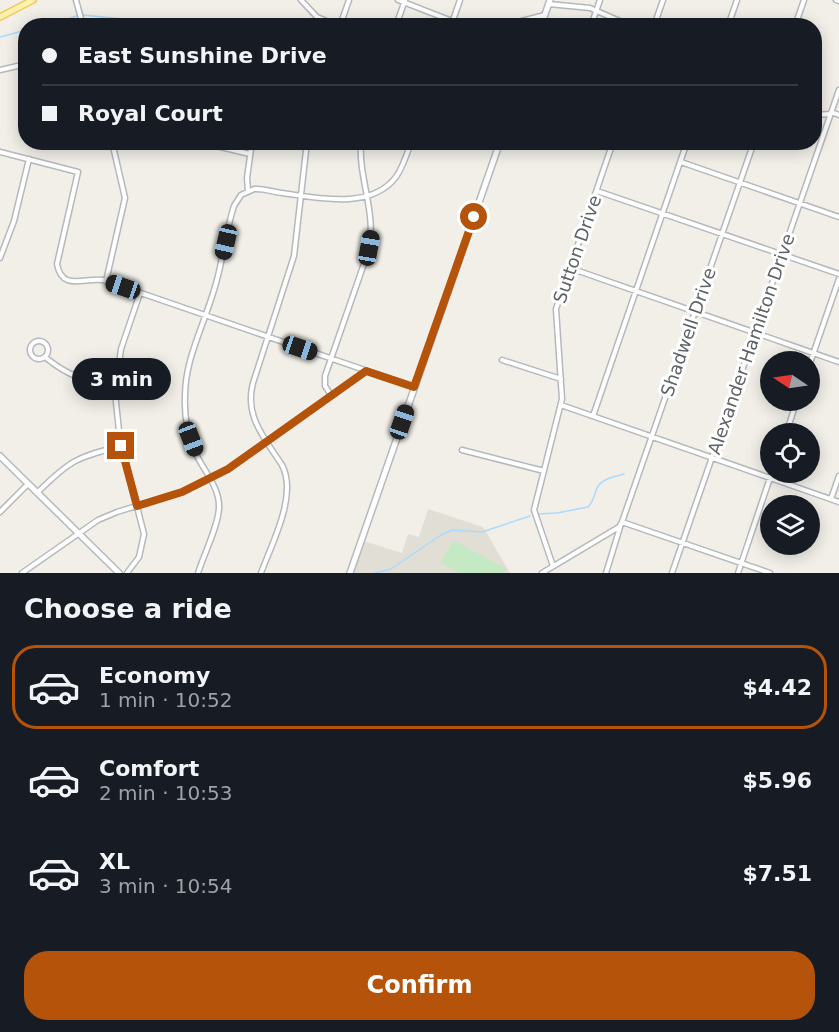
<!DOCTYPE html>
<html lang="en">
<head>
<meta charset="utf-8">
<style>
	:root { --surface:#171b24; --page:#242831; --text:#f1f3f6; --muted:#9ea1a6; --line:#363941; --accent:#b45309 }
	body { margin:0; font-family:"DejaVu Sans",sans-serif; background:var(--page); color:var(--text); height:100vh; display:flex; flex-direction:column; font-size:22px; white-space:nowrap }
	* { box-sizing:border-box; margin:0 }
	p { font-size:20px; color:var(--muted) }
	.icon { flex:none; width:33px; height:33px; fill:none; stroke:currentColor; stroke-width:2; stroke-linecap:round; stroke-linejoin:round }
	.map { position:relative; height:573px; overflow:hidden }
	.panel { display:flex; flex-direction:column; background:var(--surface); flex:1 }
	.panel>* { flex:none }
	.banner { position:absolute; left:18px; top:18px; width:804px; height:132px; border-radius:24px; box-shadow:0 3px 15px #0003; display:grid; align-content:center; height:132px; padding:0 24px; background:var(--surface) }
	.needle { width:39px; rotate:283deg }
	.tools { position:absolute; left:760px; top:351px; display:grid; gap:12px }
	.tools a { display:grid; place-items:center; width:60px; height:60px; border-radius:50%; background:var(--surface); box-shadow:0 3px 15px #0003; font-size:30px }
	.end { position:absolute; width:27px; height:27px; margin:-14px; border:8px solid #b45309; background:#fff; box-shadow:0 0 0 3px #fff }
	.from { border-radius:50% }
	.bubble { position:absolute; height:42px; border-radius:21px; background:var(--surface); box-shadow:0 3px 15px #0003; font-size:20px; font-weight:700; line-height:42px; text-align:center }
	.car { position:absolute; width:18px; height:36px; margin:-18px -9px; border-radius:8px; box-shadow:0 0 4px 2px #0007; background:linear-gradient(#222 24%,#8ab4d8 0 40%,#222 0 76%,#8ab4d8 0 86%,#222 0) }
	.banner b { display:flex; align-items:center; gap:21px; height:57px; font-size:22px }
	.banner b+b { border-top:2px solid var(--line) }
	.banner i { width:15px; height:15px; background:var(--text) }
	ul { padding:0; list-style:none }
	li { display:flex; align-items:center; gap:18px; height:84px; margin:0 12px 9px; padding:0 12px; border:3px solid transparent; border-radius:24px }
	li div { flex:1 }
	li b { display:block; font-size:22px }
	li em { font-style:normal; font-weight:700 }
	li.selected { border-color:var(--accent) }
	li>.icon { width:54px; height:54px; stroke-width:1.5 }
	h2 { padding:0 24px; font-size:27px; line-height:72px }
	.primary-button { display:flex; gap:12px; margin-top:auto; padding:12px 24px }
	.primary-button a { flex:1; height:69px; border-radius:24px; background:var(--accent); color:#fff; font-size:24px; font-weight:700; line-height:69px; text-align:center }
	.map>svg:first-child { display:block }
</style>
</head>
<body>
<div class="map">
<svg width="839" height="573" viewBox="0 0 839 573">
	<rect width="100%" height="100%" fill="#f1efe8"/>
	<path fill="#e1ded6" d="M428,509L483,527L510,573H354L364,541L402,553L408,534L419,537Z"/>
	<path fill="#c5e8c5" d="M453,540L506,569L504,573H460L441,563Z"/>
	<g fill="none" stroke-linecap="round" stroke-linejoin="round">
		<path stroke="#aadaff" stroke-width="1.5" d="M83,15L192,26
			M43,26L77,16
			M265,26L295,21
			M0,37L26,30
			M538,514L557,513L588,507C594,501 594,495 597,488C602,478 615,477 624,474
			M375,573L391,569L441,535L452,530L482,532L530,516"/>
		<g stroke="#b5b8bc" stroke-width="7">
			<path id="street" d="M76,0L83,26
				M301,0L317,17L338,26
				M398,0L465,26
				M836,0L839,1
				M549,4L590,8L631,26
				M340,26L349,0
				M396,26L405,0
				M451,26L460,0
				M501,26L545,15
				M591,26L600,0
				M654,26L663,0
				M728,26L737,0
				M795,26L804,0
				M0,70L26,64
				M831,112L839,115
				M814,115L830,114
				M200,142L250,154
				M0,152L78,172L57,264C62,292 85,277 103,280L414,387
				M681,162L839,217
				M248,191L247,178L252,142
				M597,191L839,274
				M0,258L14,221L29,159
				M570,268L839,362
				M106,281L125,198L112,142
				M30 350a9 9 0 1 1 18 0a9 9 0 1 1-18 0Z
				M45,357C69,377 85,381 116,384
				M502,360L561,379
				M810,363L839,279
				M331,395L325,386V376L367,255C379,216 358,181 361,142
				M561,405L839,502
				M593,416L687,142
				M786,434L797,400
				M462,450L544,471
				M37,493C70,460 77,457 121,446
				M831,499L839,476
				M0,512L28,484
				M622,522L770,573
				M553,566L534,510L562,399L556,309L613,142
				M22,573L98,520L117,512L182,492L228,469L366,371
				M127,573L139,557L144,534L120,440L115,393L121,349L140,293
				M198,573C204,554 218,527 219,508C220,488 204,471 196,454C188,436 184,416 185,396C185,359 204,325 214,290C223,263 225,233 234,206L241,195L254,189C264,188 272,192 282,193C318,198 371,210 396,177C403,167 407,154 411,142
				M261,573C272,543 298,495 282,465C265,439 244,416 253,383L294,256L307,142
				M542,573L619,527L622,522L754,142
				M606,573L621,524
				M672,573L839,90
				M738,573L772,472"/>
		</g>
		<g stroke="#b6babf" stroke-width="8">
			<path id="secondary" d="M541,26L550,0
				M0,456L119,573
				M350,573L500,142"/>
		</g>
		<g stroke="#f2c960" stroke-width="8">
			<path id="primary" d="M0,17L33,0"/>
		</g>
		<use href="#street" stroke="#fff" stroke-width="4"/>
		<use href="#secondary" stroke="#fff" stroke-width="5"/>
		<use href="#primary" stroke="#fff2af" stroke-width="5"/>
	</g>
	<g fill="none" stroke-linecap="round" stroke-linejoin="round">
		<path stroke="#b45309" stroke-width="8" d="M121,446L137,506L182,492L228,469L366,371L414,387L474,217"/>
	</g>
	<g text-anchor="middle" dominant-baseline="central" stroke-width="6" stroke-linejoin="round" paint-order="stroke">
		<g font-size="18" fill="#5f6368" stroke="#fff">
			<text transform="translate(577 249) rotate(-71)">Sutton Drive</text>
			<text transform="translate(688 332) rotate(-71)">Shadwell Drive</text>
			<text transform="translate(751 344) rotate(-71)">Alexander Hamilton Drive</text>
		</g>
	</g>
</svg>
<div class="tools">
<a><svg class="needle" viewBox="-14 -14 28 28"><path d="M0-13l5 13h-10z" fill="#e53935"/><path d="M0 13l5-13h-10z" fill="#9ea1a6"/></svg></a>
<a><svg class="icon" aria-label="locate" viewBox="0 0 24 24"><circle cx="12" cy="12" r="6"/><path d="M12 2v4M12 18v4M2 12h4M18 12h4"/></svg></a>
<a><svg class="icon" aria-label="layers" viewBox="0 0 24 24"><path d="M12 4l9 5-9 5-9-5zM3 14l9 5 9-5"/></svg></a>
</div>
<i class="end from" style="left:474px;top:217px"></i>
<i class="end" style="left:121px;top:446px"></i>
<div class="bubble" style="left:72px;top:358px;width:99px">3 min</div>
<i class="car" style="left:226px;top:242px;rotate:193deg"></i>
<i class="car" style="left:369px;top:248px;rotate:10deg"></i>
<i class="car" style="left:123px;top:287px;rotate:289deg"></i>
<i class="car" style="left:300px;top:348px;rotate:109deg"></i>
<i class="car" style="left:402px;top:422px;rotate:19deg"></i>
<i class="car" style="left:191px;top:439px;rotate:159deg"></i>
<div class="banner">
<b><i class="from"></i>East Sunshine Drive</b>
<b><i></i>Royal Court</b>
</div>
</div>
<section class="panel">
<h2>Choose a ride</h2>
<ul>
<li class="selected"><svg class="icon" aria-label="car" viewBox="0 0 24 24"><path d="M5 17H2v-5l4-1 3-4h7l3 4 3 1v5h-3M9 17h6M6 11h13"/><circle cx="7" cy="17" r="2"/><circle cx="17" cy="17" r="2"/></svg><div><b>Economy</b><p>1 min · 10:52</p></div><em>$4.42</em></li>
<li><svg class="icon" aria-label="car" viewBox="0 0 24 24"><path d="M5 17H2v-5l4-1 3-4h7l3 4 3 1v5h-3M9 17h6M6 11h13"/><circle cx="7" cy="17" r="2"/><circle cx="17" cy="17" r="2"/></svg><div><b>Comfort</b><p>2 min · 10:53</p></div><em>$5.96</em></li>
<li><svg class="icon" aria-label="car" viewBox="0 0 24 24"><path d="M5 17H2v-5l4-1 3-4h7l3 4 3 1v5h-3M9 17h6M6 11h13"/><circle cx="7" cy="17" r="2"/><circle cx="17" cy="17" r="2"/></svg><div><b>XL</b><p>3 min · 10:54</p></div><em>$7.51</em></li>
</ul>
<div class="primary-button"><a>Confirm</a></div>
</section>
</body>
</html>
